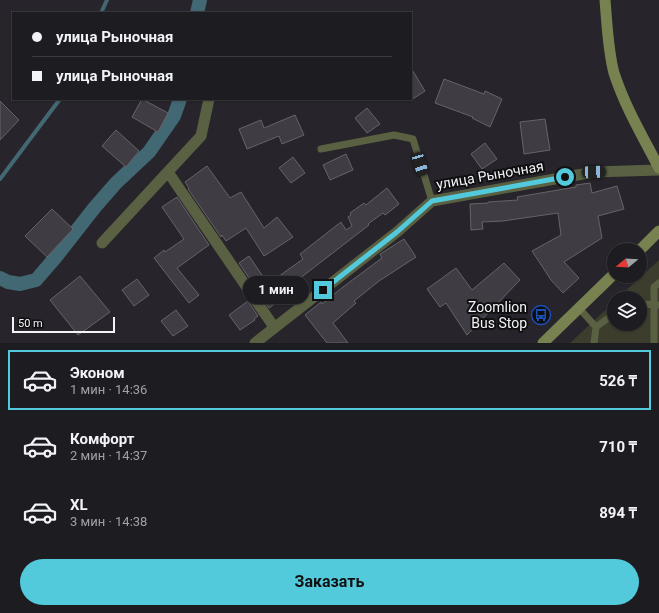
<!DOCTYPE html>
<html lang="ru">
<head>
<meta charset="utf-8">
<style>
	:root { --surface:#1d1c20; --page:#2a292d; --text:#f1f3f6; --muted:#a0a1a5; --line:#3b3a3e; --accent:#53cadc }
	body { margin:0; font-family:Roboto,sans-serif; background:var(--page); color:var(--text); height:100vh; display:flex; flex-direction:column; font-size:15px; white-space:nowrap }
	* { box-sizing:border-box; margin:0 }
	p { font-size:13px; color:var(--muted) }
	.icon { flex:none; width:22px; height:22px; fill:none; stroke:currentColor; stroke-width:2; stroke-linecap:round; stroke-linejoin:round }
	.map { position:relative; height:343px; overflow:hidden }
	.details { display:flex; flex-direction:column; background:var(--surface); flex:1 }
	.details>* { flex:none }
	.top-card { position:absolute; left:12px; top:12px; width:400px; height:88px; border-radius:0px; box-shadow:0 1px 3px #0004,0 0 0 1px var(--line); display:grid; align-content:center; height:88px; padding:0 20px; background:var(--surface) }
	.needle { width:26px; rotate:252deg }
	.controls { position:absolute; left:607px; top:243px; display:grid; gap:8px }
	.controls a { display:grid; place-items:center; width:40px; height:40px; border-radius:50%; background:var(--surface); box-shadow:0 1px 3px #0004,0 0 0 1px var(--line); font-size:20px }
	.scale { position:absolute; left:12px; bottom:10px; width:103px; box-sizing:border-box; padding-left:4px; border:2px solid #f4f3f7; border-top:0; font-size:11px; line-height:14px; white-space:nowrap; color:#f4f3f7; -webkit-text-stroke:3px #0f0e11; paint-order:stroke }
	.end { position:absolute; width:18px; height:18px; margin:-9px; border:5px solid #53cadc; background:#111; box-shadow:0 0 0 2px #111 }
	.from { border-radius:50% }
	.bubble { position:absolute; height:28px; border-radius:14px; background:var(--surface); box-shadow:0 1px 3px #0004,0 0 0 1px var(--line); font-size:13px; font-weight:700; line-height:28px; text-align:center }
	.car { position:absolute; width:12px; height:24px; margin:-12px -6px; border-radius:5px; box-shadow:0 0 3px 1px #0007; background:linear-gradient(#222 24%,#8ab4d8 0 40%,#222 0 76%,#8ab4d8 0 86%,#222 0) }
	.top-card b { display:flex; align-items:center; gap:14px; height:38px; font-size:15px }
	.top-card b+b { border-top:1px solid var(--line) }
	.top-card i { width:10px; height:10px; background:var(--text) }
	ul { padding:7px 0 0; list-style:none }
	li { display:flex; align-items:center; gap:12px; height:60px; margin:0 8px 6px; padding:0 12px; border:2px solid transparent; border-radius:0px }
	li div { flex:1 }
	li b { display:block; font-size:15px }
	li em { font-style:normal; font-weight:700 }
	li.active { border-color:var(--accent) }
	li>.icon { width:36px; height:36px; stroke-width:1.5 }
	.action { display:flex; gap:8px; margin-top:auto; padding:8px 20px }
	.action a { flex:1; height:46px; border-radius:24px; background:var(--accent); color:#111; font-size:16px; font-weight:700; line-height:46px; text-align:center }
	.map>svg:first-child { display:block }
</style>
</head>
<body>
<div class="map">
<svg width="659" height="343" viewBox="0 0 659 343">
	<rect width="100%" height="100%" fill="#27252b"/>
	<path fill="#3c3d2c" d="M659,260V343H570L614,302V324H640V298H618Z"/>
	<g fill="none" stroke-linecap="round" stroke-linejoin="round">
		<path stroke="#426873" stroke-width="4" d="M101,13L107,0
			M0,179L60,99"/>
		<path stroke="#426873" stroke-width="14" d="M197,13L200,0
			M0,278L8,282L20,284L36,280L55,258L95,207L116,183L149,152L174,116L180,99"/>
	</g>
	<path fill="#3f3d43" stroke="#66636a" d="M411,68L425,91L411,100Z
		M444,79L484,94L485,91L502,99L490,127L472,118L473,117L435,103Z
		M142,99L168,113L158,132L132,117Z
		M0,101L19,120L0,140Z
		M367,108L380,124L367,133L355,118Z
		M295,115L304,135L282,144L279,136L247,149L239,129L261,120L264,128Z
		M545,119L550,150L524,154L520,122Z
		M116,130L139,151L126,167L102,146Z
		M485,143L497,159L482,169L471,154Z
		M346,154L353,170L330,180L323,165Z
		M293,157L305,173L291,183L279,168Z
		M207,166L230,198L241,192L264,228L277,217L293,237L264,256L246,228L226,241L222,235L221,237L188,189L189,188L185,182Z
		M590,183L592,193L617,186L624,209L598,216L602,238L564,262L579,278L563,293L551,280L532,251L561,235L558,213L503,221L482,222L483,229L471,230L470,204L488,203V202L518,200L517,197L576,187V185Z
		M387,188L399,204L385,215L383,213L368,224L369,225L299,279L302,284L269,308L239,263L249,256L268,284L303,259L300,254L341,222L346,230L352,226L348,217L351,215L350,213L364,203L366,205Z
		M177,197L209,245L177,268L199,295L189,303L154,258L164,250L165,252L184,239L162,207Z
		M52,209L73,229L47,257L25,236Z
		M404,239L416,257L379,281L354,301L356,303L333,323L348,343H327L305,315L321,302L322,304L343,287L382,258L380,254Z
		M504,263L520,280L467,335L446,303L440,307L427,289L456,268L472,290Z
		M80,276L110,312L78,335L50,300Z
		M137,279L149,295L134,306L122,290Z
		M248,301L258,316L254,319L255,320L240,330L229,315Z
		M176,310L188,326L173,336L161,321Z"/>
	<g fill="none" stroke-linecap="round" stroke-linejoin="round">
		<path stroke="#5a6142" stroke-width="7" d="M321,149L394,135L413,139L432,201
			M640,304L659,305
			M578,307L596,327
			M594,343L596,327L614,314
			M654,343V287L659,283"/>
		<path stroke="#5a6142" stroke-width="11" d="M168,172L274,327
			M102,243L201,136L209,99
			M255,343L397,232L432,201L594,172L659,170"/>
		<path stroke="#778250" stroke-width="11" d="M605,0C607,23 608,51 614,73C625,107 643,137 659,168
			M640,250L659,231
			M543,343L614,274"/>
	</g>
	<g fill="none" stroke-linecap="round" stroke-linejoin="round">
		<path stroke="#53cadc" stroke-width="5" d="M323,290L397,232L432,201L565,177"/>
	</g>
	<defs>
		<g id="bus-ring" transform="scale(1)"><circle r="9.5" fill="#0f0e11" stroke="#1a4fb4" stroke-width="1.5"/><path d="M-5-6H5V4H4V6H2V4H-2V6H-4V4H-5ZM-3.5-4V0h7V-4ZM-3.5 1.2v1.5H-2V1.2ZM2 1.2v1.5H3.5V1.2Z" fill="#1a4fb4"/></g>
	</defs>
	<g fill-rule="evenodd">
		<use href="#bus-ring" x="541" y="315"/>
	</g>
	<g text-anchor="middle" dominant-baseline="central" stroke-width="4" stroke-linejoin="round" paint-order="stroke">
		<g font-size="14" fill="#f4f3f7" stroke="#0f0e11">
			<text transform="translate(490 175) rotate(-10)">улица Рыночная</text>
		</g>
		<g font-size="14" fill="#f4f3f7" stroke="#0f0e11" text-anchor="end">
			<text x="527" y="307">Zoomlion<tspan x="527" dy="16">Bus Stop</tspan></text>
		</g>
	</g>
</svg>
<div class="controls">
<a><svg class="needle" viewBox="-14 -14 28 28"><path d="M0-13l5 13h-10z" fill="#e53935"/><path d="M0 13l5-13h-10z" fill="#a0a1a5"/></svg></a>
<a><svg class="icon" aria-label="layers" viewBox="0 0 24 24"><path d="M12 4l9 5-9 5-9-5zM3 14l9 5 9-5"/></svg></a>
</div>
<div class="scale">50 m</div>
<i class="end from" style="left:565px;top:177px"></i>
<i class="end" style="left:323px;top:290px"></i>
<div class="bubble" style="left:243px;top:276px;width:66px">1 мин</div>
<i class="car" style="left:420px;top:164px;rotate:163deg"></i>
<i class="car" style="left:594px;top:172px;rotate:88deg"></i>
<div class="top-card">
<b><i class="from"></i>улица Рыночная</b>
<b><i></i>улица Рыночная</b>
</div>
</div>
<section class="details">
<ul>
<li class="active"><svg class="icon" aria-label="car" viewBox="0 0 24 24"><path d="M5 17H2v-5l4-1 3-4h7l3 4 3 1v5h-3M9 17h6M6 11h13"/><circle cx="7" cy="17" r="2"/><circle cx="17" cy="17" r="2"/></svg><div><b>Эконом</b><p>1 мин · 14:36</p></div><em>526 ₸</em></li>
<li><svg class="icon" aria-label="car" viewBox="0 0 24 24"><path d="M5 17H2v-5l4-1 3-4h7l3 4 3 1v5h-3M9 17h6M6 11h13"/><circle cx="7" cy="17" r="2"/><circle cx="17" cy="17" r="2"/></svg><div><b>Комфорт</b><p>2 мин · 14:37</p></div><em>710 ₸</em></li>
<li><svg class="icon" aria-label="car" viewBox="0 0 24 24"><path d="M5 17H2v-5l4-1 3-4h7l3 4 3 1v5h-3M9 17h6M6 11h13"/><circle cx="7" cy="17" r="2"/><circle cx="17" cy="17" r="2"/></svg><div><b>XL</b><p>3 мин · 14:38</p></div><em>894 ₸</em></li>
</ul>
<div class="action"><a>Заказать</a></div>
</section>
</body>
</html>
